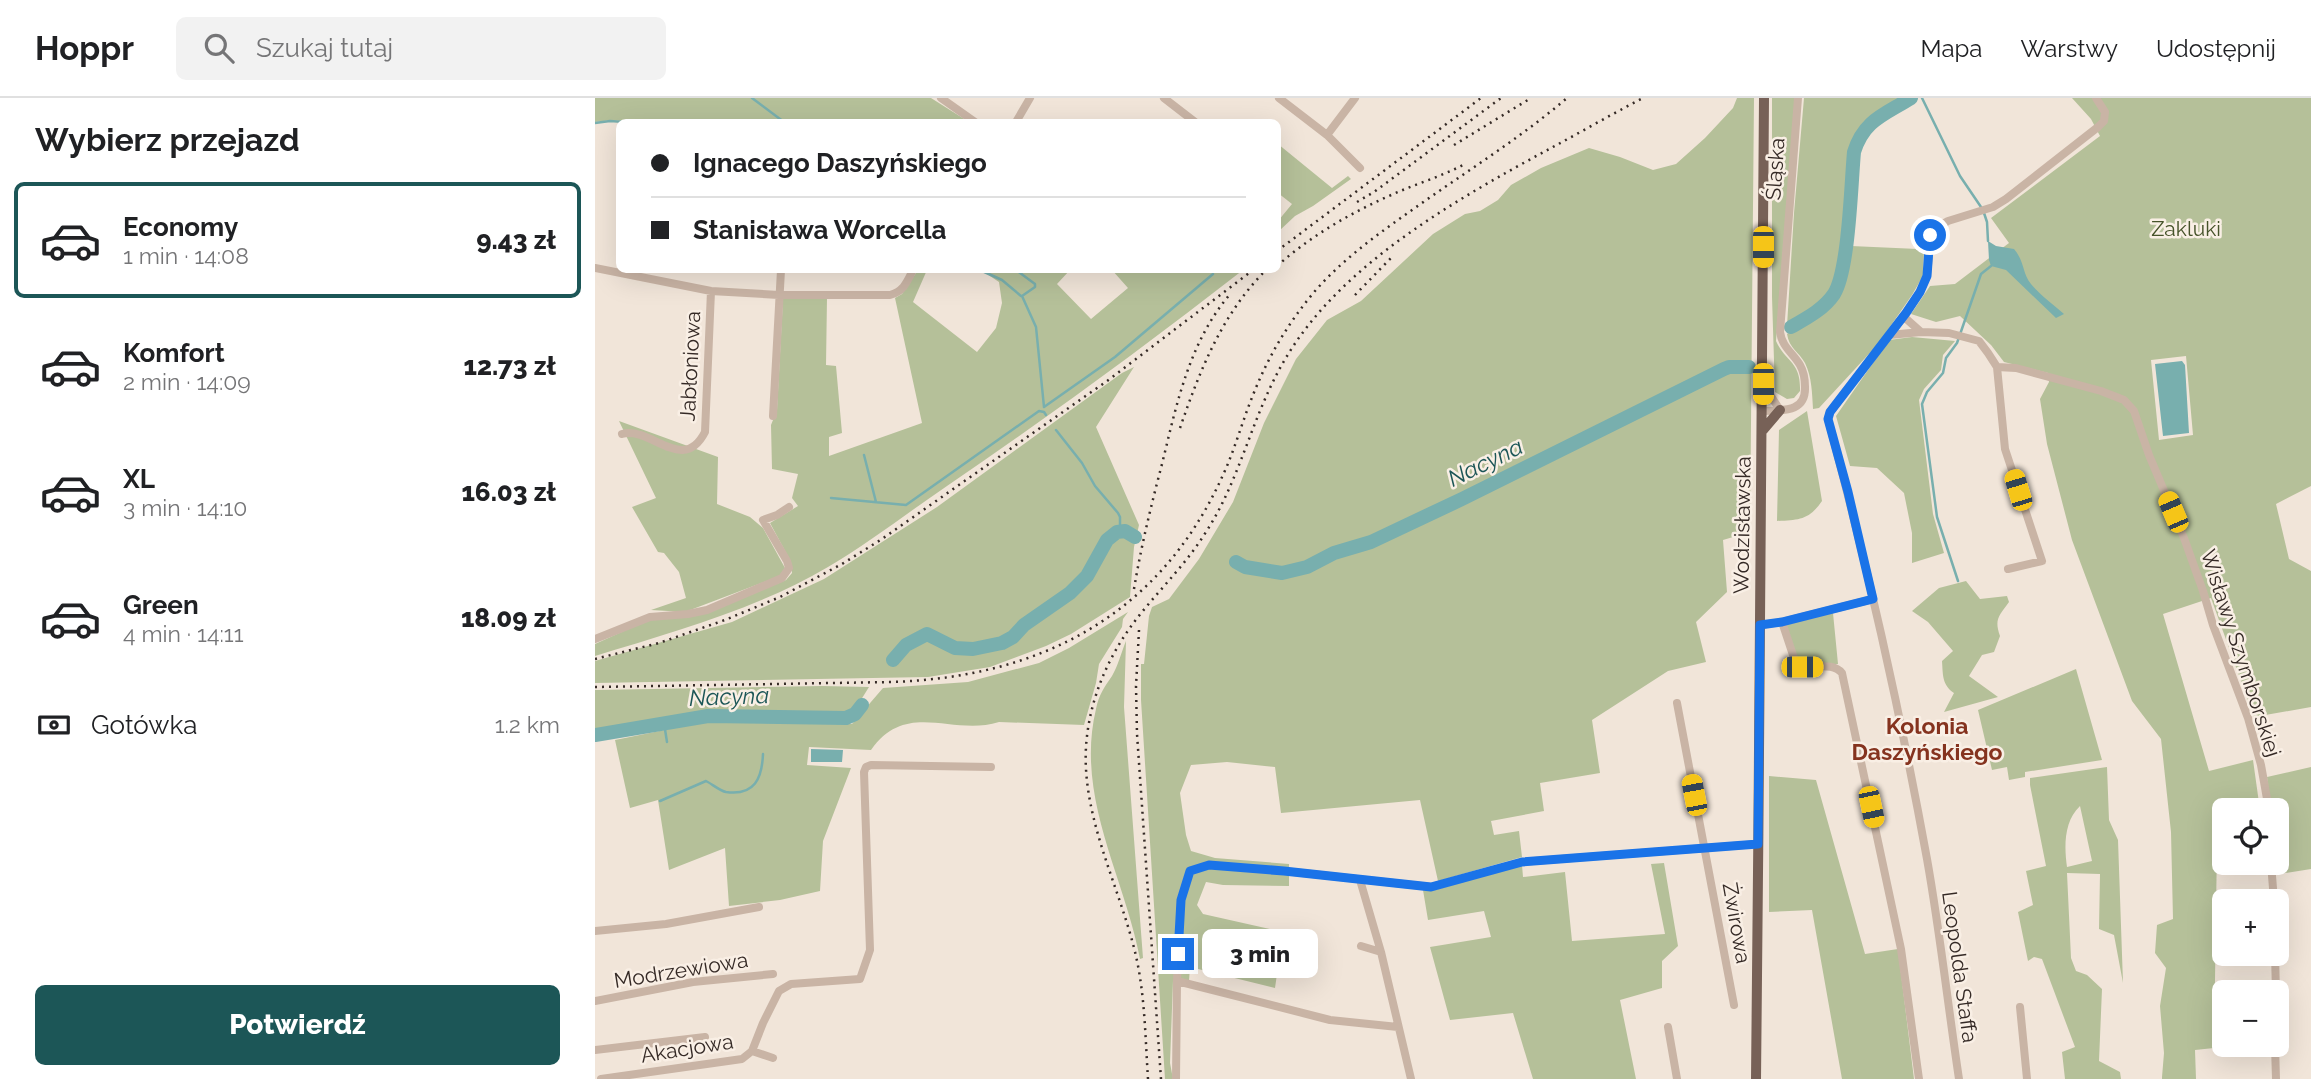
<!DOCTYPE html>
<html lang="pl">
<head>
<meta charset="utf-8">
<style>
	:root { --surface:#fff; --page:#f2f2f2; --text:#202124; --muted:#757577; --line:#e0e0e0; --accent:#1c5657 }
	body { margin:0; font-family:Raleway,sans-serif; background:var(--page); color:var(--text); height:100vh; display:flex; flex-direction:column; font-size:26px; white-space:nowrap }
	* { box-sizing:border-box; margin:0 }
	p { font-size:23px; color:var(--muted) }
	.icon { flex:none; width:38px; height:38px; fill:none; stroke:currentColor; stroke-width:2; stroke-linecap:round; stroke-linejoin:round }
	.map { position:relative; flex:1; overflow:hidden }
	.sheet { display:flex; flex-direction:column; background:var(--surface); width:595px }
	.sheet>* { flex:none }
	.guide { position:absolute; left:21px; top:21px; width:665px; height:154px; border-radius:10px; box-shadow:0 7px 28px #0002; display:grid; align-content:center; height:154px; padding:0 35px; background:var(--surface) }
	.controls { position:absolute; left:1617px; top:700px; display:grid; gap:14px }
	.controls a { display:grid; place-items:center; width:77px; height:77px; border-radius:10px; background:var(--surface); box-shadow:0 7px 28px #0002; font-size:35px }
	.end { position:absolute; width:32px; height:32px; margin:-16px; border:9px solid #1a73e8; background:#fff; box-shadow:0 0 0 4px #fff }
	.from { border-radius:50% }
	.bubble { position:absolute; height:49px; border-radius:10px; background:var(--surface); box-shadow:0 7px 28px #0002; font-size:23px; font-weight:800; line-height:49px; text-align:center }
	.car { position:absolute; width:21px; height:42px; margin:-21px -10px; border-radius:9px; box-shadow:0 0 5px 2px #0007; background:linear-gradient(#f5c518 24%,#345 0 40%,#f5c518 0 76%,#345 0 86%,#f5c518 0) }
	.guide b { display:flex; align-items:center; gap:24px; height:66px; font-size:26px }
	.guide b+b { border-top:2px solid var(--line) }
	.guide i { width:18px; height:18px; background:var(--text) }
	ul { padding:0; list-style:none }
	li { display:flex; align-items:center; gap:21px; height:116px; margin:0 14px 10px; padding:0 21px; border:4px solid transparent; border-radius:10px }
	li div { flex:1 }
	li b { display:block; font-size:26px }
	li em { font-style:normal; font-weight:800 }
	li.on { border-color:var(--accent) }
	li>.icon { width:63px; height:63px; stroke-width:1.5 }
	h2 { padding:0 35px; font-size:32px; line-height:84px }
	.pay { display:flex; align-items:center; gap:18px; height:77px; padding:0 35px; font-size:26px }
	.pay p { margin-inline-start:auto }
	.cta { display:flex; gap:14px; margin-top:auto; padding:14px 35px }
	.cta a { flex:1; height:80px; border-radius:10px; background:var(--accent); color:#fff; font-size:28px; font-weight:800; line-height:80px; text-align:center }
	header { display:flex; align-items:center; gap:42px; box-sizing:border-box; height:98px; padding:0 35px; background:var(--surface); border-bottom:2px solid var(--line) }
	header strong { font-size:33px }
	nav { display:flex; gap:38px; margin-inline-start:auto; font-size:24px }
	.search { width:490px; height:63px; background:var(--page); display:flex; align-items:center; gap:18px; box-sizing:border-box; padding:0 24px; border-radius:10px; color:var(--muted); font-size:26px }
	main { display:flex; flex:1; min-height:0 }
	.map>svg:first-child { display:block }
</style>
</head>
<body>
<header>
<strong>Hoppr</strong>
<div class="search"><svg class="icon" aria-label="search" viewBox="0 0 24 24"><circle cx="10" cy="10" r="6"/><path d="M15 15l6 6"/></svg>Szukaj tutaj</div>
<nav><a>Mapa</a><a>Warstwy</a><a>Udostępnij</a></nav>
</header>
<main>
<section class="sheet">
<h2>Wybierz przejazd</h2>
<ul>
<li class="on"><svg class="icon" aria-label="car" viewBox="0 0 24 24"><path d="M5 17H2v-5l4-1 3-4h7l3 4 3 1v5h-3M9 17h6M6 11h13"/><circle cx="7" cy="17" r="2"/><circle cx="17" cy="17" r="2"/></svg><div><b>Economy</b><p>1 min · 14:08</p></div><em>9.43 zł</em></li>
<li><svg class="icon" aria-label="car" viewBox="0 0 24 24"><path d="M5 17H2v-5l4-1 3-4h7l3 4 3 1v5h-3M9 17h6M6 11h13"/><circle cx="7" cy="17" r="2"/><circle cx="17" cy="17" r="2"/></svg><div><b>Komfort</b><p>2 min · 14:09</p></div><em>12.73 zł</em></li>
<li><svg class="icon" aria-label="car" viewBox="0 0 24 24"><path d="M5 17H2v-5l4-1 3-4h7l3 4 3 1v5h-3M9 17h6M6 11h13"/><circle cx="7" cy="17" r="2"/><circle cx="17" cy="17" r="2"/></svg><div><b>XL</b><p>3 min · 14:10</p></div><em>16.03 zł</em></li>
<li><svg class="icon" aria-label="car" viewBox="0 0 24 24"><path d="M5 17H2v-5l4-1 3-4h7l3 4 3 1v5h-3M9 17h6M6 11h13"/><circle cx="7" cy="17" r="2"/><circle cx="17" cy="17" r="2"/></svg><div><b>Green</b><p>4 min · 14:11</p></div><em>18.09 zł</em></li>
</ul>
<div class="pay"><svg class="icon" aria-label="cash" viewBox="0 0 24 24"><path d="M3 7h18v10H3z"/><circle cx="12" cy="12" r="2"/></svg>Gotówka<p>1.2 km</p></div>
<div class="cta"><a>Potwierdź</a></div>
</section>
<div class="map">
<svg width="1716" height="981" viewBox="0 0 1716 981">
	<rect width="100%" height="100%" fill="#f1e5d9"/>
	<path fill="#b5c099" fill-rule="evenodd" d="M0,0H336L374,24H37L17,22L0,24Z
		M1142,0H1159L1155,434L1128,442L1132,494L1101,524L1111,564L1073,573L997,622L1005,675L945,685L949,713L896,723L899,737L924,733L927,759L843,783L825,702L686,715L680,669L632,664L596,667L585,695L591,737L596,753L620,760L694,766V788L628,787L611,784L602,807L608,816L688,834L680,890L595,869L594,883H578L575,965L578,981H570L546,602V566H549L554,518L557,509L574,501L604,461L638,404L669,325L701,261L732,222L766,203L838,136L870,116L885,113L903,102L916,87L946,70L994,50L1025,59L1058,72L1081,66L1110,40L1138,10Z
		M1177,0H1200L1181,243C1191,265 1206,263 1205,293L1199,300L1192,301L1180,294L1177,199Z
		M1209,0H1320L1271,31L1265,45L1252,164C1244,197 1220,212 1192,228L1199,115Z
		M1477,0H1716V388L1681,406L1694,461L1716,473V609L1659,619L1616,500L1568,516L1614,673L1658,662L1665,712H1629V745L1622,746L1619,950L1600,952L1601,981H1567V979L1569,955L1565,908L1571,870L1560,855L1562,827L1578,821L1576,734L1566,641L1537,603L1477,442L1452,346L1445,301L1454,284L1453,275L1409,264L1396,247L1365,218L1341,224L1316,216L1335,188L1360,186L1414,145L1396,120L1505,38L1496,21ZM1591,258L1598,337L1564,342L1556,262Z
		M683,46L737,90L753,78L756,81L718,108L700,118L683,134V123L697,106L683,95Z
		M1256,148L1323,151L1329,153L1328,178L1317,197L1283,246L1224,310L1218,311C1217,296 1217,279 1210,265C1204,254 1194,250 1192,236C1231,209 1254,201 1256,148Z
		M323,172H332L318,204L382,254L401,230L407,205L404,184L386,172H475L462,186L496,221L533,190L517,172H648C552,247 453,319 352,388C312,415 274,445 233,469C162,511 78,534 0,558V546L51,523L64,520H90L117,513L191,482L197,475L196,464L175,425L203,408L197,400L203,376L177,371L176,327L182,312L188,201L232,200L231,267L241,268L247,335L234,339V358L327,325L300,200L307,196Z
		M1317,239L1360,243L1348,257L1346,272L1329,291L1324,302L1338,416L1349,455L1317,465V435L1309,395L1282,370L1255,368L1241,318L1294,242Z
		M539,269L501,329L544,427L539,449L535,499L476,536L451,548L395,569L333,579L0,585V563L137,524L229,481L342,409L527,275Z
		M1212,313L1227,403C1214,422 1204,422 1182,423L1184,332Z
		M24,323L123,359L122,406L155,419L168,430L190,470L185,478L90,514L56,512L91,500L84,474L69,455L63,454L37,409L61,400Z
		M1371,483L1385,501L1412,498L1414,504C1404,518 1399,521 1405,538L1399,554L1387,557L1374,578L1403,599L1349,614L1359,595C1347,587 1348,577 1347,563L1358,553L1333,524L1317,513L1344,490Z
		M533,514L528,521L527,529L504,566L501,585L489,627L404,624C357,639 312,601 276,652L214,649L212,667L256,670L228,743L225,793L185,802L134,808L130,750L74,772L63,702L35,710L20,642L114,623L257,626L288,590L373,584L444,565L474,550Z
		M1238,515L1243,566H1207L1201,563L1190,527Z
		M531,543L529,609L548,860L545,861C529,777 480,699 501,611C504,596 509,590 517,578C523,568 526,555 531,543Z
		M1481,571L1507,662L1430,674V679L1414,682L1412,669L1397,672L1383,612Z
		M227,588L274,589L259,613L250,617L136,614L109,615L0,633V592Z
		M1512,669L1514,722L1523,742L1528,885L1519,837L1504,831L1505,776L1472,775L1476,860L1481,873L1492,877L1507,891L1504,963L1525,974L1526,981H1470L1467,954L1480,949L1447,861L1439,859L1433,863L1423,814L1438,807L1431,773L1451,768L1435,687V680ZM1485,708L1497,763L1472,769C1469,748 1469,723 1485,708Z
		M1716,669V771L1684,776L1682,756V712H1676L1672,679Z
		M1174,678L1221,682L1270,856L1303,851L1319,981H1247L1217,812L1174,814Z
		M1069,765L1083,848L1067,863V890L1025,902L1041,981H938L918,915L855,922L835,849L896,839L889,813L833,822L828,792H840L927,767L928,779L970,774L977,843L1070,836L1056,766Z"/>
	<path fill="#78afae" d="M1393,143L1401,148L1419,151C1430,164 1427,175 1436,186C1445,197 1458,206 1469,216L1461,220L1411,172L1396,168L1394,162Z
		M1587,263L1590,267L1594,335L1568,338L1560,266Z
		M216,651L248,652L247,664H216Z"/>
	<g fill="none" stroke-linecap="round" stroke-linejoin="round">
		<path stroke="#78afae" stroke-width="2.5" d="M157,0L189,24
			M1327,0L1365,78L1386,109
			M0,25L15,23L30,24
			M1389,115L1392,124L1393,143
			M385,172L407,182L426,198
			M421,172L440,186V189L427,198L441,229L449,309
			M449,309L520,259L618,176
			M461,332L487,365L500,388L523,415L525,419V433
			M269,357L281,404
			M236,400L311,407L444,313L449,314L451,317
			M1363,483L1342,419L1327,306L1332,294L1348,275L1351,260L1362,245L1386,176L1396,168
			M69,625L72,644
			M65,703L111,683C117,686 125,693 131,694C160,698 167,680 168,656"/>
		<path stroke="#78afae" stroke-width="14" d="M1196,229C1212,220 1229,211 1239,196C1254,172 1256,86 1259,54C1269,22 1289,17 1316,0
			M641,464L650,469L687,475L712,469L739,455L776,444L867,401L1129,271L1134,269H1154
			M298,562L311,547L332,536L360,550L378,551L407,545L418,539L429,527L475,495L492,478L512,442L522,434L530,433L540,439
			M0,637L113,618L251,620L260,616L267,607"/>
		<path stroke="#c9b4a5" stroke-width="8" d="M346,0L380,24
			M569,0L600,24
			M684,0L732,37L765,70
			M421,24L435,0
			M732,37L760,0
			M0,170L116,193L184,197H295C309,193 312,184 318,172
			M1308,218L1326,234
			M1294,237L1326,234L1354,235L1384,243L1393,255L1402,269L1410,351L1447,463L1413,471
			M1402,269L1421,270L1506,293L1529,302L1539,313L1554,357L1589,440L1608,493L1618,527L1653,620L1666,667L1674,712
			M1168,286L1185,312
			M1168,313C1187,312 1211,315 1210,289C1210,282 1209,274 1205,267C1198,255 1187,249 1185,234L1203,0
			M178,318L186,172
			M27,336C56,328 88,377 110,334L116,193
			M1187,524L1201,566C1215,573 1236,562 1247,575L1306,851L1324,981
			M1165,527L1187,524L1278,501
			M0,541L55,519L93,516L112,512L187,480L194,470L192,463L168,422L182,417L194,409
			M1082,605L1139,907
			M1676,765L1679,803
			M765,782L786,854L816,981
			M0,833L71,826L164,809
			M766,848L786,854
			M1680,856L1681,894
			M582,883L735,922L803,929
			M0,903L98,884L178,876
			M1425,909L1432,981
			M1073,929L1082,981
			M1680,947L1681,981
			M0,952L110,939
			M157,953L178,960
			M6,981L147,961L157,953L168,925L184,893L196,886L265,881L275,852L269,674L271,669L276,667L396,669
			M581,981L582,883L586,801L595,773L614,767L689,773L836,789L927,764L1163,746
			M1364,981C1353,908 1345,834 1332,761C1305,613 1272,466 1233,321L1235,314L1311,215L1325,194L1332,178L1336,137L1339,131L1353,123L1398,109L1411,101L1503,29L1509,23L1510,14L1501,0"/>
		<path stroke="#776157" stroke-width="10" d="M1168,332L1185,312
			M1161,981C1164,654 1168,327 1169,0"/>
		<path stroke="#352a26" stroke-width="2.5" stroke-dasharray="2 5" stroke-linecap="butt" d="M859,47L936,0
			M762,104L779,94L906,0
			M682,153L886,0
			M682,168C718,136 759,113 803,94C824,85 847,78 868,67
			M760,197L796,160
			M585,330C605,272 627,216 671,172
			M539,491C546,449 556,408 567,366C582,305 594,244 636,195
			M544,532L541,588L542,636L566,981
			M0,561L64,545L130,522L185,499L247,466L287,441L512,283L658,172
			M0,589L297,584C446,579 565,517 628,377C640,351 647,324 658,297C673,259 693,225 720,193C748,161 783,136 817,112C869,75 924,41 972,0
			M553,981C550,936 550,890 538,846C521,782 487,716 491,649C494,601 514,556 543,519C565,491 590,467 609,437C646,382 657,315 692,258C748,165 862,101 956,50C986,34 1017,16 1048,0"/>
	</g>
	<g fill="none" stroke-linecap="round" stroke-linejoin="round">
		<path stroke="#1a73e8" stroke-width="9" d="M583,856L586,802L595,773L614,767L689,773L836,789L927,764L1163,746L1165,527L1187,524L1278,501L1253,394L1233,321L1235,314L1311,215L1325,194L1332,178L1335,137"/>
	</g>
	<g text-anchor="middle" dominant-baseline="central" stroke-width="5" stroke-linejoin="round" paint-order="stroke">
		<g font-size="21" fill="#352a26" stroke="#f9efe5">
			<text transform="translate(1180 71) rotate(-86)">Śląska</text>
			<text transform="translate(95 268) rotate(-87)">Jabłoniowa</text>
			<text transform="translate(1147 427) rotate(-89)">Wodzisławska</text>
			<text transform="translate(1646 555) rotate(72)">Wisławy Szymborskiej</text>
			<text transform="translate(1142 825) rotate(80)">Żwirowa</text>
			<text transform="translate(1365 869) rotate(82)">Leopolda Staffa</text>
			<text transform="translate(86 872) rotate(-9)">Modrzewiowa</text>
			<text transform="translate(92 950) rotate(-9)">Akacjowa</text>
		</g>
		<g font-size="21" fill="#46532a" stroke="#f9efe5">
			<text x="1591" y="130">Zakluki</text>
		</g>
		<g font-size="23" font-style="italic" fill="#1c5657" stroke="#f9efe5">
			<text transform="translate(890 364) rotate(-26)">Nacyna</text>
			<text transform="translate(134 598) rotate(-2)">Nacyna</text>
		</g>
		<g font-size="23" font-weight="bold" fill="#85331f" stroke="#f9efe5">
			<text x="1332" y="627">Kolonia<tspan x="1332" dy="26">Daszyńskiego</tspan></text>
		</g>
	</g>
</svg>
<div class="controls">
<a><svg class="icon" aria-label="locate" viewBox="0 0 24 24"><circle cx="12" cy="12" r="6"/><path d="M12 2v4M12 18v4M2 12h4M18 12h4"/></svg></a>
<a>+</a>
<a>−</a>
</div>
<i class="end from" style="left:1335px;top:137px"></i>
<i class="end" style="left:583px;top:856px"></i>
<div class="bubble" style="left:607px;top:831px;width:116px">3 min</div>
<i class="car" style="left:1168px;top:149px;rotate:180deg"></i>
<i class="car" style="left:1168px;top:286px;rotate:180deg"></i>
<i class="car" style="left:1423px;top:392px;rotate:343deg"></i>
<i class="car" style="left:1578px;top:414px;rotate:337deg"></i>
<i class="car" style="left:1207px;top:569px;rotate:90deg"></i>
<i class="car" style="left:1099px;top:697px;rotate:349deg"></i>
<i class="car" style="left:1276px;top:709px;rotate:168deg"></i>
<div class="guide">
<b><i class="from"></i>Ignacego Daszyńskiego</b>
<b><i></i>Stanisława Worcella</b>
</div>
</div>
</main>
</body>
</html>
